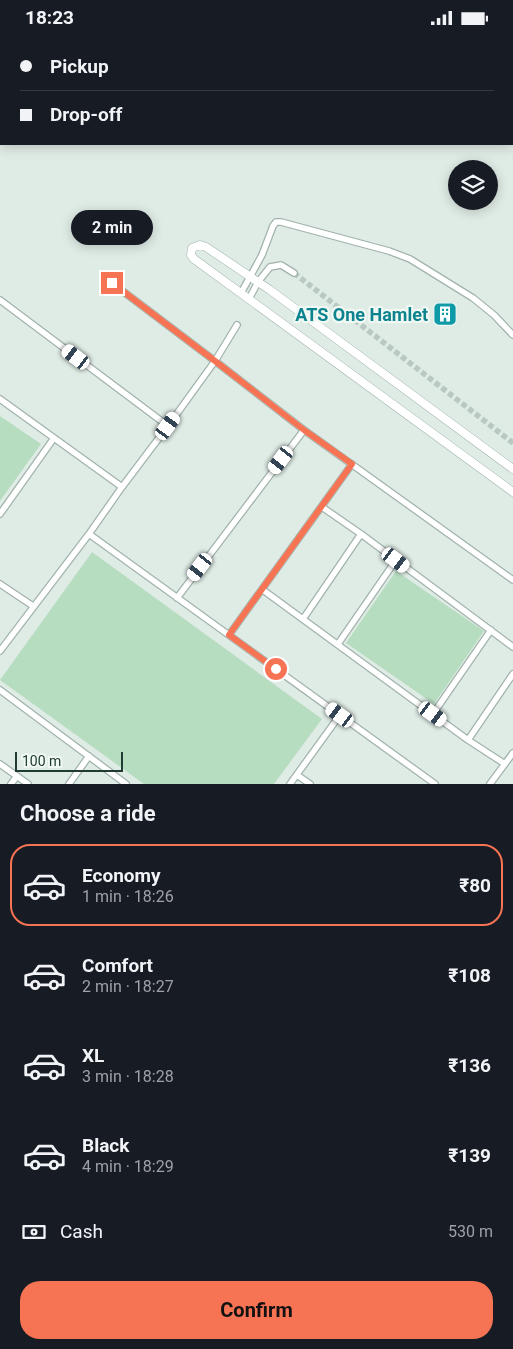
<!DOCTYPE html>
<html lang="en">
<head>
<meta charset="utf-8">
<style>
	:root { --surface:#171b24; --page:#20242c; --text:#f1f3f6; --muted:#9ea1a6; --line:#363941; --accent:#f67353 }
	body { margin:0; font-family:Roboto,sans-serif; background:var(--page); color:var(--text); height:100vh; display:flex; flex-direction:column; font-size:19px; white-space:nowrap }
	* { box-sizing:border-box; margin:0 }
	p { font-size:16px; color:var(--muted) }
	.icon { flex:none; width:28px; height:28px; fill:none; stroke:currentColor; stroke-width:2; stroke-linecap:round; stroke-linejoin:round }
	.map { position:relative; height:749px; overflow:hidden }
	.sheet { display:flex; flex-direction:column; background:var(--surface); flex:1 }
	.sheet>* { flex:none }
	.guide { position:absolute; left:0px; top:0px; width:514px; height:110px; box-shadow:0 2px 12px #0003; display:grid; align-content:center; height:110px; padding:0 20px; background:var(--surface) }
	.controls { position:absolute; left:448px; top:125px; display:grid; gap:10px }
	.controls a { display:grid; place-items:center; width:50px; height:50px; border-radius:50%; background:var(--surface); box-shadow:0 2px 12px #0003; font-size:25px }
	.scale { position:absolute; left:15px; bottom:12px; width:108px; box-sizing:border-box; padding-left:5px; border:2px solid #203c33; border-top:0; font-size:14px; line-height:18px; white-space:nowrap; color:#203c33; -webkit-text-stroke:4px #f0f8f3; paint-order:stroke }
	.end { position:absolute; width:22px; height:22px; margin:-11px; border:6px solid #f67353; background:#fff; box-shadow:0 0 0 2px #fff }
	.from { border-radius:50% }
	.bubble { position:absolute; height:35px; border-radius:18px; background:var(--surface); box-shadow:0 2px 12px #0003; font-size:16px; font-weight:700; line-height:35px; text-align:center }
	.car { position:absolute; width:15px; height:30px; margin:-15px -8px; border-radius:6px; box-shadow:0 0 4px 1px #0007; background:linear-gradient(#fff 24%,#345 0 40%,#fff 0 76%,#345 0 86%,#fff 0) }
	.guide b { display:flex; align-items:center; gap:18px; height:48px; font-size:19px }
	.guide b+b { border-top:1px solid var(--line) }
	.guide i { width:12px; height:12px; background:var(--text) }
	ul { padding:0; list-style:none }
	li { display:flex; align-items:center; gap:15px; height:82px; margin:0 10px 8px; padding:0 10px; border:2px solid transparent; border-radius:20px }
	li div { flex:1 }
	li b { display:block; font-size:19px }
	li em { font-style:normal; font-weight:700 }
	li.selected { border-color:var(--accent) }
	li>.icon { width:45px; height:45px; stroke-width:1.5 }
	h2 { padding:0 20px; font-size:22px; line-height:60px }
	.pay { display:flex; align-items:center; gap:12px; height:55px; padding:0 20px; font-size:19px }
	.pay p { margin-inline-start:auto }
	.cta { display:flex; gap:10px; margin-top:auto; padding:10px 20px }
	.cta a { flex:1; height:58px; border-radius:20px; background:var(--accent); color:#111; font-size:20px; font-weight:700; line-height:58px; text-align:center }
	.status { display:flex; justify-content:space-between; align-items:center; height:35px; padding:0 25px; background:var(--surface); direction:ltr }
	.status svg { height:14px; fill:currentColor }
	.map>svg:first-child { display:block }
</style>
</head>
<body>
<div class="status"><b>18:23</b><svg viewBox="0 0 49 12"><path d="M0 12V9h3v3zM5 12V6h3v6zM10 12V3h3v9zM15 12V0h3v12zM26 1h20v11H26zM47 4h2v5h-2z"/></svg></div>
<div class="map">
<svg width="513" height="749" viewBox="0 0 513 749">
	<rect width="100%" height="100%" fill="#dfebe5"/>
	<path fill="#b7ddc0" d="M0,381L41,409L0,466Z
		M92,517L322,684L274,749H144L0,645Z
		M396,536L484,596L434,669L346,608Z"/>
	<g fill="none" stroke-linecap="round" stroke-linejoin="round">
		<path stroke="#b9c8c1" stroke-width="5.5" stroke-dasharray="5.5 3" stroke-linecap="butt" d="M294,238L513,408"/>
		<g stroke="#a2b3ac" stroke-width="8">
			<path id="minor" d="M112,248L215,326L304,395L513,545
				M241,258L262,220L273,191L276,187H281L389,216L410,224L473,263L494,280L513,300
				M249,264L258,247L270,232L281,230L294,238
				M0,265L168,391
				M0,364L122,452
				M322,472L361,499L513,612
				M0,479L54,403
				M89,499L435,749
				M0,549L33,571
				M263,555L468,705L505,729
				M177,563L304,395
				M303,584L361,499
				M229,600L352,429
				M338,609L396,525
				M0,616L89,499L122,452L168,391L215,326L237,290
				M0,655L126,749
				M433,679L491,595
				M468,705L513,639
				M0,729L28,749
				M297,740L310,749
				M11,749L17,741
				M69,749L89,721
				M290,749L340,680
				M490,749L513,718"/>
		</g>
		<g stroke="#a2b3ac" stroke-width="9">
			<path id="tertiary" d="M513,434L270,255L206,212L200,210L192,213L191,220L194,224L513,457"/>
		</g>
		<use href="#minor" stroke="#fff" stroke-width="5.5"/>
		<use href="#tertiary" stroke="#fff" stroke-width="8"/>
	</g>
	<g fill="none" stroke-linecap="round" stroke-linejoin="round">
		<path stroke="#f67353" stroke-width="6" d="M112,248L215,326L304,395L352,429L229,600L276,634"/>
	</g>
	<defs>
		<g id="building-square" transform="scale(1.25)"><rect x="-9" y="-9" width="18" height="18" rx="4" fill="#0f9aa8" stroke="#f0f8f3"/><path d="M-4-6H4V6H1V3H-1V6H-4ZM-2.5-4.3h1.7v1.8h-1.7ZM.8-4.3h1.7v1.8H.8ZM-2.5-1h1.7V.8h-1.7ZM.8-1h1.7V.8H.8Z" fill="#fff"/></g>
	</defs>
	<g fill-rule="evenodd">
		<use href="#building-square" x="445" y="279"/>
	</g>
	<g text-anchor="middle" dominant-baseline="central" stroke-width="4.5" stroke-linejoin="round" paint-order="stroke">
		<g font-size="18" font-weight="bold" fill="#0d838f" stroke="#f0f8f3" text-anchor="end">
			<text x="428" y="279">ATS One Hamlet</text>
		</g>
	</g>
</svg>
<div class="controls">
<a><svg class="icon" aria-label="layers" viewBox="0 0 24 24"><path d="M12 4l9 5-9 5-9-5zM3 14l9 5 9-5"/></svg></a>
</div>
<div class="scale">100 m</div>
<i class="end from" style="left:276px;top:634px"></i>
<i class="end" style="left:112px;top:248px"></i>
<div class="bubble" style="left:71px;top:175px;width:82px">2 min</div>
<i class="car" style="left:76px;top:322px;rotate:307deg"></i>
<i class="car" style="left:168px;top:391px;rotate:36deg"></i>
<i class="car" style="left:281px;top:425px;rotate:217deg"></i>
<i class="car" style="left:396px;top:525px;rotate:127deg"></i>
<i class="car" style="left:200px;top:532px;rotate:217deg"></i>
<i class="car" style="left:433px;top:679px;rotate:126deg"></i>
<i class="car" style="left:340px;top:680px;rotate:306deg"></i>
<div class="guide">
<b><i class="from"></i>Pickup</b>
<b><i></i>Drop-off</b>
</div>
</div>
<section class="sheet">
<h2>Choose a ride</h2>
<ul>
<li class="selected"><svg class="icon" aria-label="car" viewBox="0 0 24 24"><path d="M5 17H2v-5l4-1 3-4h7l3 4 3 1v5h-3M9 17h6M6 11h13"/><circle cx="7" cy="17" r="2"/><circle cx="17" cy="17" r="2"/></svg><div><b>Economy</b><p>1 min · 18:26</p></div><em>₹80</em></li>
<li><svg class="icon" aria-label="car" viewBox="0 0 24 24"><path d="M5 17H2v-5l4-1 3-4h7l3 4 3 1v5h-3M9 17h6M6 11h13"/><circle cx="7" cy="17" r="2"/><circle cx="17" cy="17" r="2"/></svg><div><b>Comfort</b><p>2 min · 18:27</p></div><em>₹108</em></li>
<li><svg class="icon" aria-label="car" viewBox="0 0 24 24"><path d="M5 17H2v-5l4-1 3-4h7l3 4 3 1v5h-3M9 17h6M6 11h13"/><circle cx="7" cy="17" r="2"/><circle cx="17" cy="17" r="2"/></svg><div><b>XL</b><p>3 min · 18:28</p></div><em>₹136</em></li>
<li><svg class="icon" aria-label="car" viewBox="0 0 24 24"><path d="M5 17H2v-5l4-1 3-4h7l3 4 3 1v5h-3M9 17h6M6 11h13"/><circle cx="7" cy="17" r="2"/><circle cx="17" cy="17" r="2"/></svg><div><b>Black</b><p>4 min · 18:29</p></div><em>₹139</em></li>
</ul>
<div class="pay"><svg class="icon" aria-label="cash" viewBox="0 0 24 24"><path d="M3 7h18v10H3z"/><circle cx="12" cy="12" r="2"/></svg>Cash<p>530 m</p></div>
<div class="cta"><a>Confirm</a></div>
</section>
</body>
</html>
